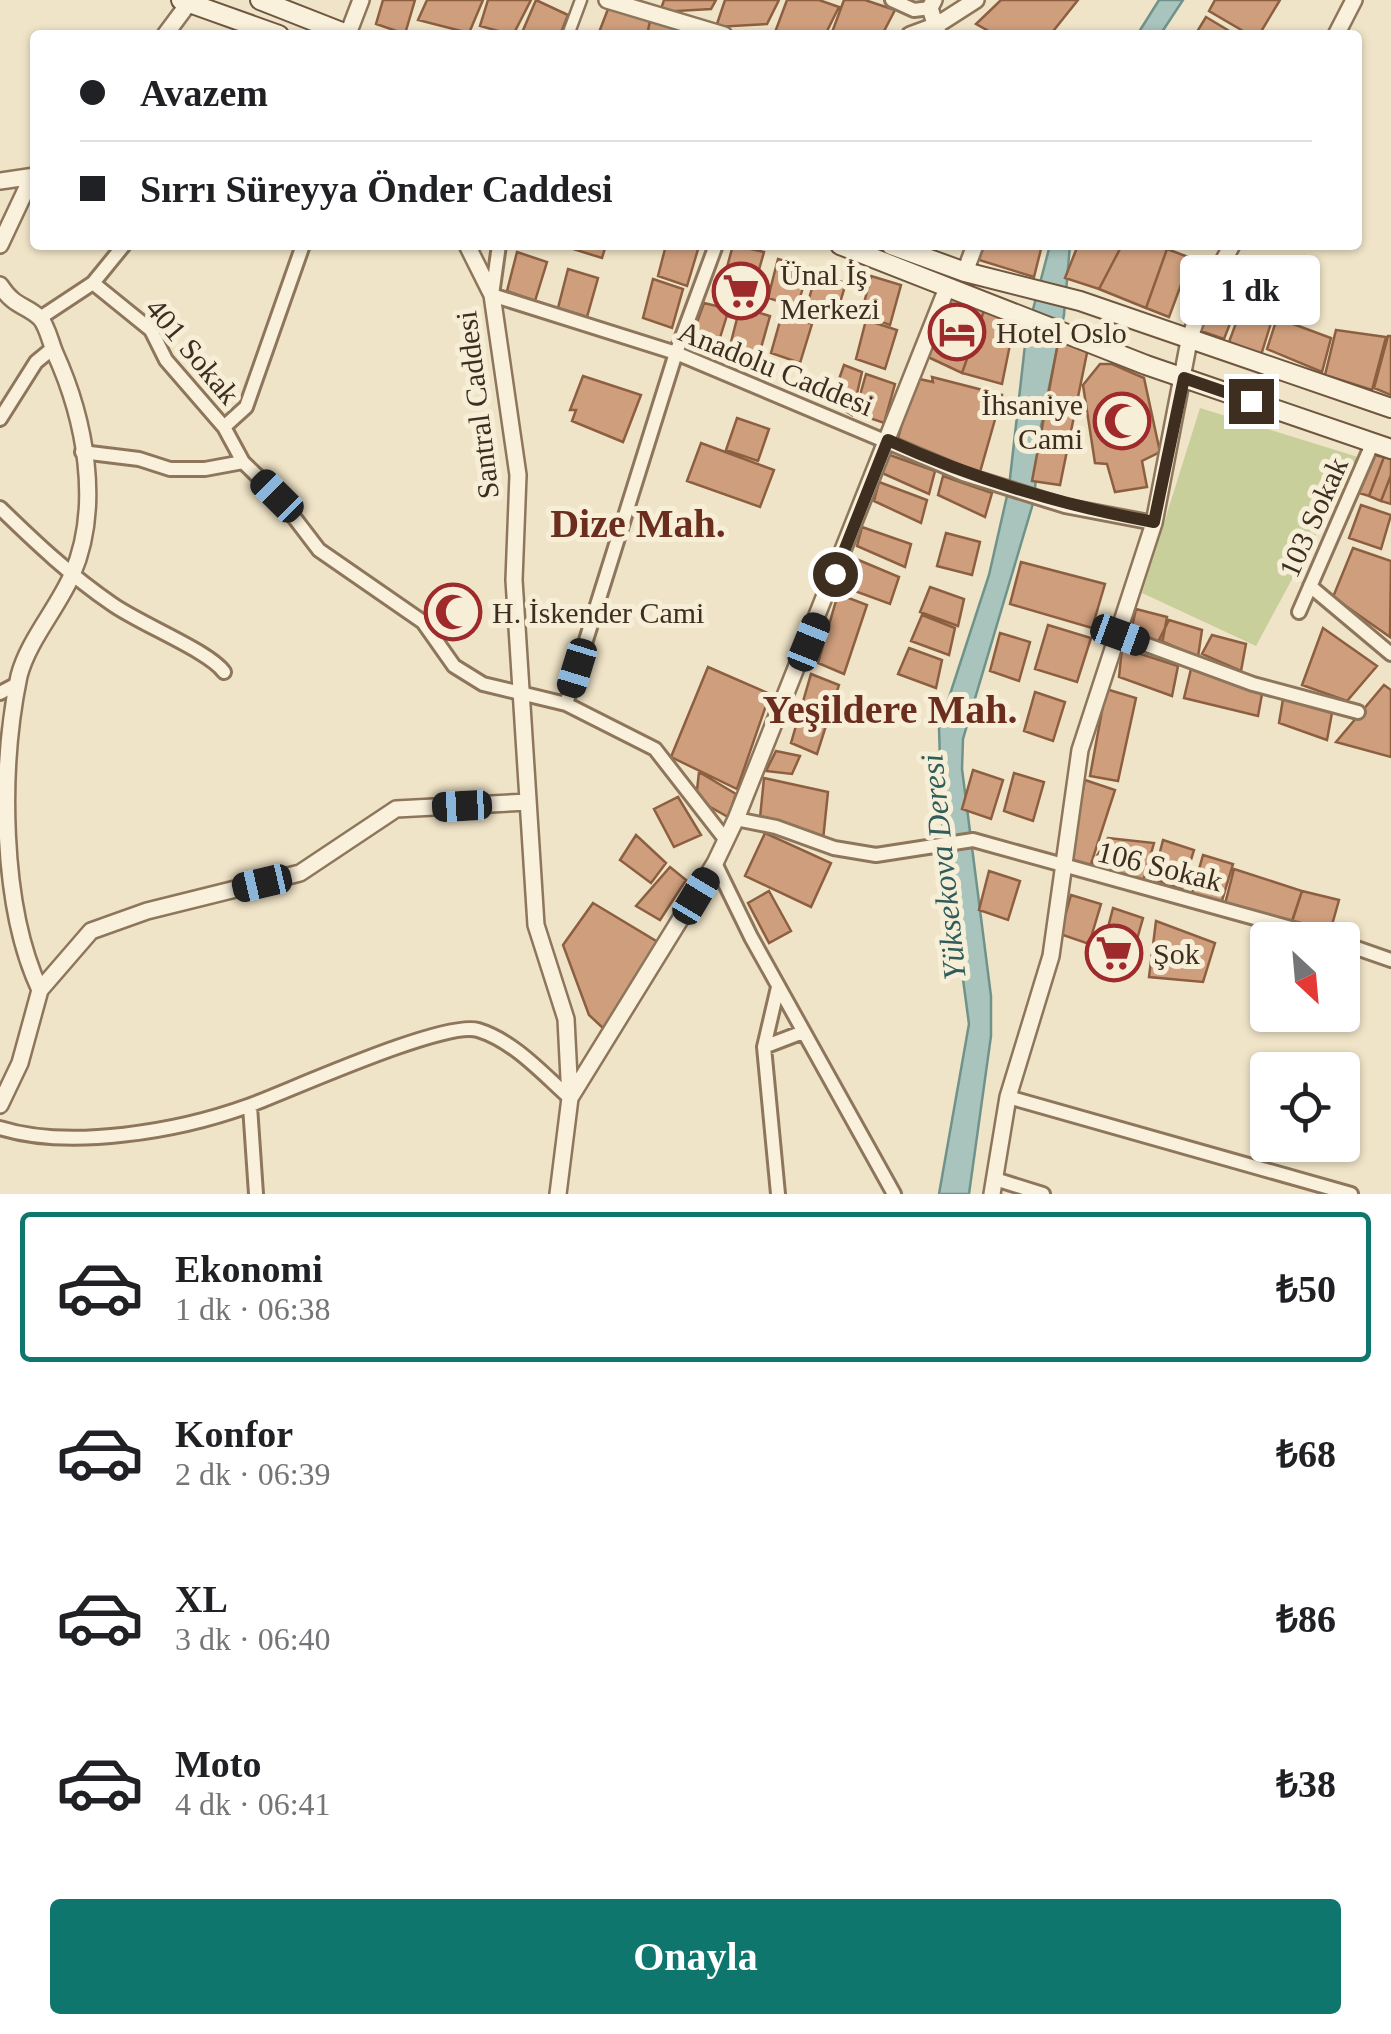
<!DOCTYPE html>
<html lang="tr">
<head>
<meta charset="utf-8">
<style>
	:root { --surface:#fff; --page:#f6f6f6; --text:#202124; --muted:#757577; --line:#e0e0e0; --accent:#0f766e }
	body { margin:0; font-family:Georgia,serif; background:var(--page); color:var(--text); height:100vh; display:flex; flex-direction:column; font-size:38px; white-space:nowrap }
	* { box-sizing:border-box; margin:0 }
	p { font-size:32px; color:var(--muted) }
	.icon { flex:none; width:55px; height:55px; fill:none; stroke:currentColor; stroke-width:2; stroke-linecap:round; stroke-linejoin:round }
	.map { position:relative; height:1194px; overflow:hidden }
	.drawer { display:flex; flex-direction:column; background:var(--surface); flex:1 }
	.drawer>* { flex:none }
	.banner { position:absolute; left:30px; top:30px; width:1332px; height:220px; border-radius:10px; box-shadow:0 2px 8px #0004; display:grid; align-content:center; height:220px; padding:0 50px; background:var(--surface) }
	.needle { width:65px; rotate:154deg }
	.tools { position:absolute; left:1250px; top:922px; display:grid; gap:20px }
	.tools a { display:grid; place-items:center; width:110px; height:110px; border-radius:10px; background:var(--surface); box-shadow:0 2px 8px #0004; font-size:50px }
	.end { position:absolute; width:45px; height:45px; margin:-22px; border:12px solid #3d2e20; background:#fff; box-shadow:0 0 0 5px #fff }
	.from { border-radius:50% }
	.bubble { position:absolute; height:70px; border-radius:10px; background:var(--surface); box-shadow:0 2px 8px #0004; font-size:32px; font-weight:800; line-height:70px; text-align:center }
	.car { position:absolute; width:30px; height:60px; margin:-30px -15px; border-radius:12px; box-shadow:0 0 8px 2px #0007; background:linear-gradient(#222 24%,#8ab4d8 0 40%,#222 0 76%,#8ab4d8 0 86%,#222 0) }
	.banner b { display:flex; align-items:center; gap:35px; height:95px; font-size:38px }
	.banner b+b { border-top:2px solid var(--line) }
	.banner i { width:25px; height:25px; background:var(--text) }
	ul { padding:18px 0 0; list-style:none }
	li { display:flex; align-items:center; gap:30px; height:150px; margin:0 20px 15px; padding:0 30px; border:5px solid transparent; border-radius:10px }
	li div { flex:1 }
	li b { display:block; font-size:38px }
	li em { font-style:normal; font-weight:800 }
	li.current { border-color:var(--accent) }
	li>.icon { width:90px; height:90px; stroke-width:1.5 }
	.primary-button { display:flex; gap:20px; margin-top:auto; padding:20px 50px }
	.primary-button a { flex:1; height:115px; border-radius:10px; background:var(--accent); color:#fff; font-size:40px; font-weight:800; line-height:115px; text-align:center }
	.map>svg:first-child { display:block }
</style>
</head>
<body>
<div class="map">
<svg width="1391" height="1194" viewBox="0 0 1391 1194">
	<rect width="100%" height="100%" fill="#f0e4c8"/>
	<path fill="#c9cf9b" d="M1200,408L1358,457L1256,646L1142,593Z"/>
	<path fill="#a9c4bc" stroke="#6f938a" stroke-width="2.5" d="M1159,0H1183L1160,35H1137Z
		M1050,245H1070L1064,315L1040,431L1034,500L963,739L962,769L991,996V1036L969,1194H939L969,1024L942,822L939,728L989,575L1009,487L1026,336Z"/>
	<path fill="#cf9f7d" stroke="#8d5f41" stroke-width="2.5" d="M383,0H415L405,34L376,24Z
		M427,0H483L469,33L418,20Z
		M488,0H531L513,35L480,26Z
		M536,0L568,15L560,35H521Z
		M664,0H716L711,9L660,12Z
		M725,0H779L767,24L716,27Z
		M787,0H819L839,7L825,35H774Z
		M844,0H865L895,10L882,35H831Z
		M1001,0H1078L1050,35H996L976,24Z
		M1215,0H1280L1259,35H1250L1209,11Z
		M615,8L650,21L647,35H598L608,9Z
		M1206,17L1236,35H1195Z
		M650,21L695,35H647Z
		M574,245H606L602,258L573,249Z
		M666,245L699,246L687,286L658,276Z
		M733,245L764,252L753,291L723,282Z
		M984,245H1042L1034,277L979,260Z
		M1078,245H1122L1099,289L1065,278Z
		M1122,245L1167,249L1146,308L1099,289Z
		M1167,249L1191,258L1169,317L1146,308Z
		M517,252L547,262L535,301L507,291Z
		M778,259L809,268L797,307L768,298Z
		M568,269L598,278L587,317L558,308Z
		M816,274L846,283L834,322L805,313Z
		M871,276L901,285L890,325L861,315Z
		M653,279L683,289L672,328L643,318Z
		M1224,280L1247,290L1237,310L1214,301Z
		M952,294L985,308L962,373L928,357Z
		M1212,302L1235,311L1224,339L1201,331Z
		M704,303L729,309L718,344L692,336Z
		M740,307L770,316L759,355L730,346Z
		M985,308L1015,320L1002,384L962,373Z
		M782,314L812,324L800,363L771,353Z
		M1239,315L1271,323L1261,355L1229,342Z
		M1277,318L1331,338L1322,372L1267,349Z
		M866,320L897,330L885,369L856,359Z
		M1336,330L1386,337L1372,390L1325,375Z
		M1388,336H1391V395L1374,388Z
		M1058,343L1088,348L1060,485L1032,481Z
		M1100,364H1112L1144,378L1160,452L1142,461L1147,487L1115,492L1107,464L1095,463L1083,385Z
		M844,365L862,372L852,415L831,402Z
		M866,374L895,384L884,423L855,413Z
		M583,376L641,395L623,442L572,421L576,410H570Z
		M932,377L1002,395L980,472L897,442L915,378L933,382Z
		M737,418L769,429L758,461L726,450Z
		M701,443L774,470L760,507L687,481Z
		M887,454L935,471L929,494L882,473Z
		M1373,455L1384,457L1369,496L1359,493Z
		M1384,457L1391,459V475L1381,501L1369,496Z
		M1391,475V504L1381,501Z
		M943,476L992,493L985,517L938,495Z
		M879,482L927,500L921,523L874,501Z
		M1361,505L1391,515L1381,549L1349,538Z
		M862,527L911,544L905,567L857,546Z
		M946,533L980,542L972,575L937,566Z
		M1353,548L1391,561L1390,637L1333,597Z
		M849,556L899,577L890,604L841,586Z
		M1021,562L1105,584L1092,628L1010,604Z
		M930,587L964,599L958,626L920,612Z
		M466,593L474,623L441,632L432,602Z
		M838,594L867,605L844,674L818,663Z
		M1136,609L1167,617L1162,644L1131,631Z
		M922,615L955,628L949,655L911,641Z
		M1169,620L1202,630L1198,657L1159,640Z
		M1048,625L1091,638L1077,682L1035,669Z
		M1323,628L1377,666L1347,701L1302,685Z
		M1000,633L1030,642L1019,681L990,671Z
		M1212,635L1246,644L1241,671L1202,654Z
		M909,648L942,660L936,688L898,674Z
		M1122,648L1178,666L1172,696L1119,677Z
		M708,667L770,694L737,789L671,757Z
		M1191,669L1262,694L1258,716L1184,698Z
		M811,674L839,685L817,754L791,743Z
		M1384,685L1391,690V757L1336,742Z
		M1106,689L1136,698L1118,781L1090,776Z
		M1035,692L1065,702L1053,741L1024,731Z
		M1283,699L1332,713L1327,740L1279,723Z
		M776,751L800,756L792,774L766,771Z
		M973,770L1003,780L991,819L962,809Z
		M699,772L736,794L728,817L696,799Z
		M1014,773L1044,782L1033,821L1004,811Z
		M764,778L828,792L823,840L760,818Z
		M1085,780L1115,790L1090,867L1068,861Z
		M678,797L701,835L674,847L654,809Z
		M765,833L831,863L811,907L745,876Z
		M636,835L666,863L651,883L620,860Z
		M1108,838L1154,843L1143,882L1090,867Z
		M1163,840L1194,850L1182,889L1153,879Z
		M1203,855L1233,864L1221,904L1192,894Z
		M670,867L686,880L660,920L636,906Z
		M1234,869L1302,891L1291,925L1225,904Z
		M989,871L1020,881L1008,920L979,910Z
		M769,891L791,931L769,943L748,903Z
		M1302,891L1339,900L1330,932L1292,921Z
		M1071,895L1101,904L1089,944L1060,934Z
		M593,903L661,944L603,1028L589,1015L563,945Z
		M1113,908L1143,918L1132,957L1103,947Z
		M1156,921L1215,943L1203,982L1149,977Z"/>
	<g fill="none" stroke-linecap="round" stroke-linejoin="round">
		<g stroke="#8d765c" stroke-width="15">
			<path id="pedestrian" d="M568,35L581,0"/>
		</g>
		<g stroke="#8d765c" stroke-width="18">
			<path id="minor" d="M892,0L914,10L930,8
				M499,245L492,295L676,353L963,474L1065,506L1154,523
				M93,283L151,330L166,360L224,427L243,462
				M40,318L93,283L124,245
				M0,419L36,362L53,348
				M224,427L246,407L303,245
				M82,452L139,459L170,469H205L243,462L277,495L319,550L423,622L454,666L483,684L566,704L655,749L725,839
				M0,508C36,543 71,576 112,604C140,624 209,651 224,672
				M1310,586L1391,654
				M1299,612L1373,442
				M1120,635L1253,684L1358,712
				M0,693L17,684
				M566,704L676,353L716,245
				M736,819L776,827L834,848L876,855L973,840L1334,940
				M715,863L751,937L894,1194
				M1342,943L1391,960
				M764,1047L803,1032
				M1008,1097L1351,1194
				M250,1106L256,1194
				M0,1128C70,1150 179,1131 248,1106C289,1091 444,1020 478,1030C514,1041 543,1074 570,1098
				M995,1179L1043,1194
				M778,1194L764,1047L778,987"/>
		</g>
		<g stroke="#8d765c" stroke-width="20">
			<path id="tertiary" d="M607,0L724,35
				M934,0L930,8L938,33
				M348,34L361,0
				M165,35L191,0
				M910,35L937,25L976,0
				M1336,35L1354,0
				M0,181L35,176
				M0,245L31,179
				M467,245L492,295L518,475L514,580L536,925L566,1019L570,1098L558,1194
				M965,272L975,245
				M0,285C15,308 25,304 40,318C47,325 51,344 55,353C85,419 102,506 72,575C57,609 28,641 19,676C0,767 0,905 40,990
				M570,1098L715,863L736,819L947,288
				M0,1105L20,1063L40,990L91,931L147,911L300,873L396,809L528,802
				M992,1194L1008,1097L1051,956L1080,750L1154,523L1189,341L1203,298L1232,245"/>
		</g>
		<g stroke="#6f573f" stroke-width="22">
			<path id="secondary" d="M181,0L279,35
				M260,0L349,35
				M840,245L1146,365L1391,449
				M891,245L965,272L1080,301L1391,408"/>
		</g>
		<use href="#pedestrian" stroke="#faf1dc" stroke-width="10"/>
		<use href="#minor" stroke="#faf1dc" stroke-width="12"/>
		<use href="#tertiary" stroke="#faf1dc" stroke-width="15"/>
		<use href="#secondary" stroke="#faf1dc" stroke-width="18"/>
	</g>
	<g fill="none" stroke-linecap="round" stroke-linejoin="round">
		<path stroke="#3d2e20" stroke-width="12" d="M835,574L888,440C975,480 1061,505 1154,522L1184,378L1251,401"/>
	</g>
	<defs>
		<g id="supermarket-ring" transform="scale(2.875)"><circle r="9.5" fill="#f7eed8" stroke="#9e2a2b" stroke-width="1.5"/><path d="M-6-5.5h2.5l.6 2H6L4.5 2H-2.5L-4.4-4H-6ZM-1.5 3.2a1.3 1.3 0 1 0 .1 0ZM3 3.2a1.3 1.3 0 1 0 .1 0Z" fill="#9e2a2b"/></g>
		<g id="hotel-ring" transform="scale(2.875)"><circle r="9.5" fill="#f7eed8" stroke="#9e2a2b" stroke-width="1.5"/><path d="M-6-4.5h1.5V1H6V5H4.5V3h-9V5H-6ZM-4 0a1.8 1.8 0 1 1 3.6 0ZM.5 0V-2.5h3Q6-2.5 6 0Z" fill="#9e2a2b"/></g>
		<g id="mosque-ring" transform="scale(2.875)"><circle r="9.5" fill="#f7eed8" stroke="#9e2a2b" stroke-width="1.5"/><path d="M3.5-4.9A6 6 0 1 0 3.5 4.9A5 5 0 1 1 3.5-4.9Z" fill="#9e2a2b"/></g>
	</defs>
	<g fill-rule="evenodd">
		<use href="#supermarket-ring" x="741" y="291"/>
		<use href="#hotel-ring" x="957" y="332"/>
		<use href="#mosque-ring" x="1122" y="421"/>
		<use href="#mosque-ring" x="453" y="612"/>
		<use href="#supermarket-ring" x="1114" y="953"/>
	</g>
	<g text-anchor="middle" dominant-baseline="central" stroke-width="10" stroke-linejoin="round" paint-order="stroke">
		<g font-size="30" fill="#3d2e20" stroke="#f7eed8" text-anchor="start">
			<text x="780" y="274">Ünal İş<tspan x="780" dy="34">Merkezi</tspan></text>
			<text x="996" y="332">Hotel Oslo</text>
			<text x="1083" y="404" text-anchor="end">İhsaniye<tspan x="1083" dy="34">Cami</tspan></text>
			<text x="492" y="612">H. İskender Cami</text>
			<text x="1153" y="953">Şok</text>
		</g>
		<g font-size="30" fill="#3d2e20" stroke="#f7eed8">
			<text transform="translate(193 351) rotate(50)">401 Sokak</text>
			<text transform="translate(776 368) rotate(22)">Anadolu Caddesi</text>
			<text transform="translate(477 405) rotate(-97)">Santral Caddesi</text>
			<text transform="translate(1313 517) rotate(-66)">103 Sokak</text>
			<text transform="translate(1160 866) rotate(14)">106 Sokak</text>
		</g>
		<g font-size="32" font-style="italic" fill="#2f5d5a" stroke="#f7eed8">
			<text transform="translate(943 867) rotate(-96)">Yüksekova Deresi</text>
		</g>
		<g font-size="40" font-weight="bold" fill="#6b2e1e" stroke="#f7eed8">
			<text x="638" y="523">Dize Mah.</text>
			<text x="890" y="709">Yeşildere Mah.</text>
		</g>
	</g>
</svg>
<div class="tools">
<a><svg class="needle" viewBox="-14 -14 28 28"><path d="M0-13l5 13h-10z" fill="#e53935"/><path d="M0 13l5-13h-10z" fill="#757577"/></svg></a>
<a><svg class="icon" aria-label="locate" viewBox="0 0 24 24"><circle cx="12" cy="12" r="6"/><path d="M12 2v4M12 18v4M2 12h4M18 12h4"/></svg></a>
</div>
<i class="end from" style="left:835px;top:574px"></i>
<i class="end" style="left:1251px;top:401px"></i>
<div class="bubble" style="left:1180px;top:255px;width:140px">1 dk</div>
<i class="car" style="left:277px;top:496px;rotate:315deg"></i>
<i class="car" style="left:1120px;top:635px;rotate:110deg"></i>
<i class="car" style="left:809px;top:642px;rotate:22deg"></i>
<i class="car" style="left:577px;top:668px;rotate:197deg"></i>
<i class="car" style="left:462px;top:806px;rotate:267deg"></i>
<i class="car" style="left:262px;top:883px;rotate:257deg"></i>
<i class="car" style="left:696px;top:896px;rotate:31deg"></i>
<div class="banner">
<b><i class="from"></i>Avazem</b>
<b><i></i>Sırrı Süreyya Önder Caddesi</b>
</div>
</div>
<section class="drawer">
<ul>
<li class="current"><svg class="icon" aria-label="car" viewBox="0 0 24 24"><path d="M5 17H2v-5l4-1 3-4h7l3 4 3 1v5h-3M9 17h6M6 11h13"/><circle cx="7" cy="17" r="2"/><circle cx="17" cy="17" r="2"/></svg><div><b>Ekonomi</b><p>1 dk · 06:38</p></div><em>₺50</em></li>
<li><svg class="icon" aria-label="car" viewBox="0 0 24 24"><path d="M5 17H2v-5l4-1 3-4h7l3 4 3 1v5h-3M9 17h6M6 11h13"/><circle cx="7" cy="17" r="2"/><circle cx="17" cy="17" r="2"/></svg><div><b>Konfor</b><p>2 dk · 06:39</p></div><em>₺68</em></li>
<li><svg class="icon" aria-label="car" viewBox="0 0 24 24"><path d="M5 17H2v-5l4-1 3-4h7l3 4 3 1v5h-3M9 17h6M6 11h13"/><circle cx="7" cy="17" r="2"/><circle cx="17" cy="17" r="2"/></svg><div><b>XL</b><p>3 dk · 06:40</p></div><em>₺86</em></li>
<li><svg class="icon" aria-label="car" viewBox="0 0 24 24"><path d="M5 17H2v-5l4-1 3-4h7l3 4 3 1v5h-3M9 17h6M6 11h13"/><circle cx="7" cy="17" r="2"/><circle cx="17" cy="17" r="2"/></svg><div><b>Moto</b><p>4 dk · 06:41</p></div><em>₺38</em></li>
</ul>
<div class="primary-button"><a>Onayla</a></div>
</section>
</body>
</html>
